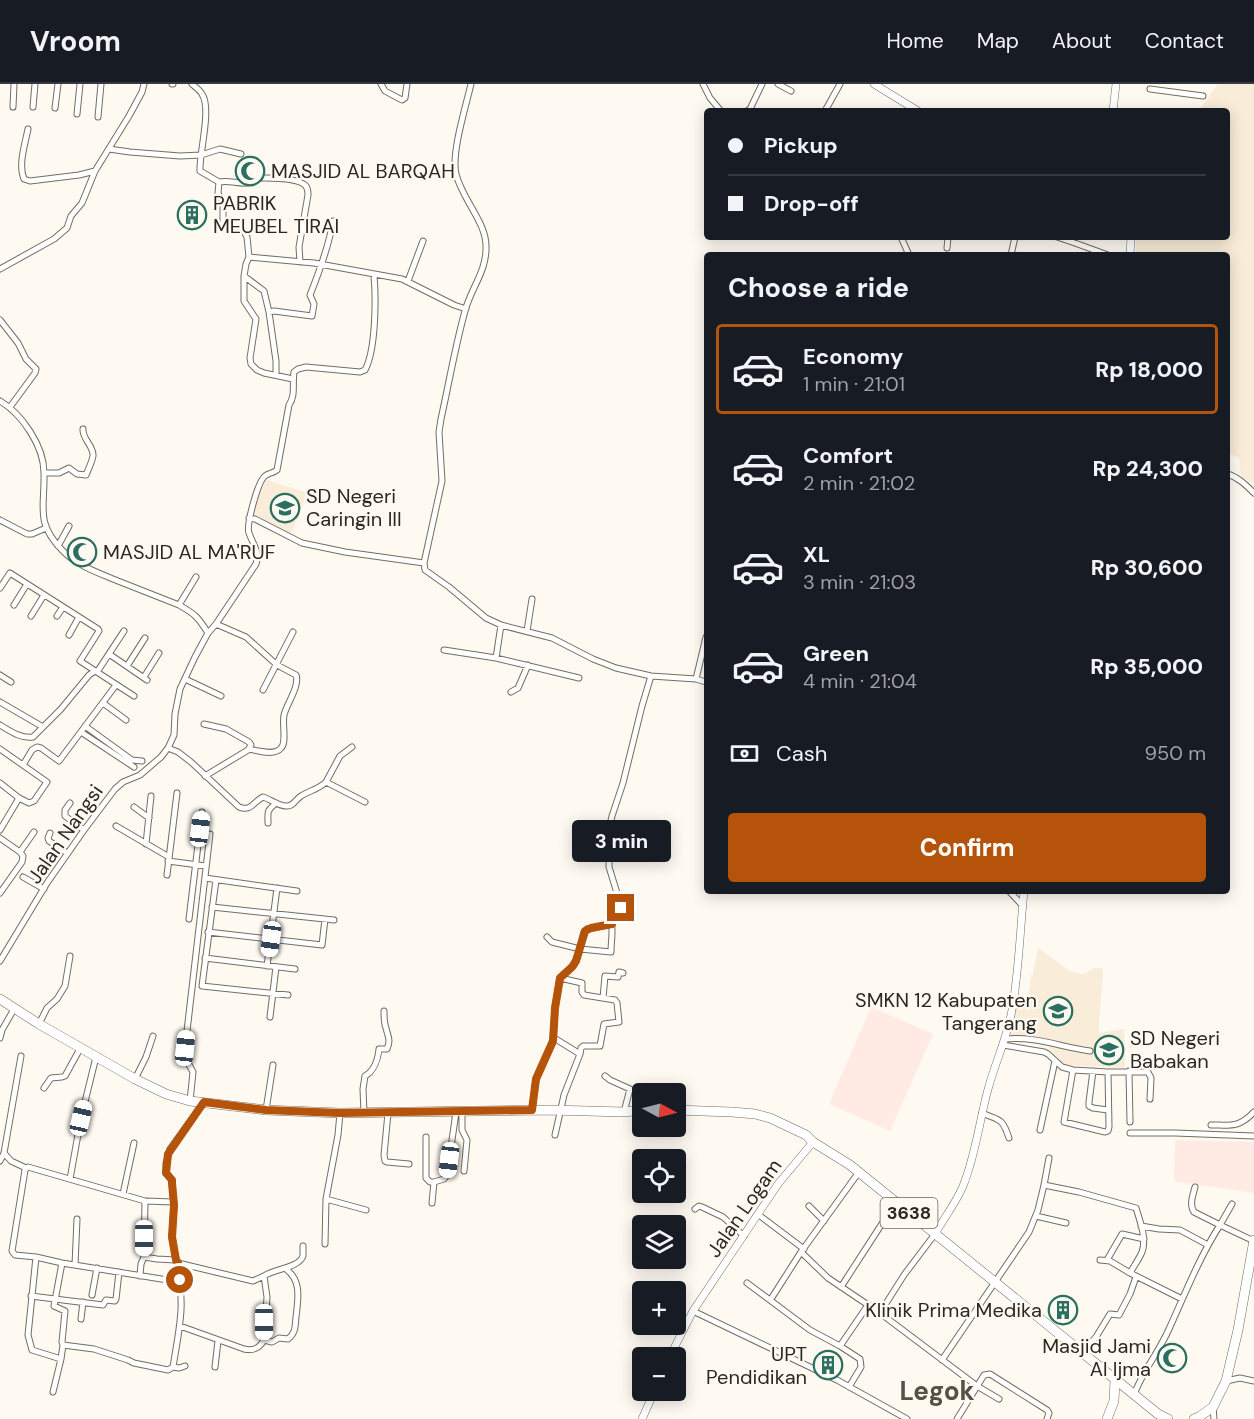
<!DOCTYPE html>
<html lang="en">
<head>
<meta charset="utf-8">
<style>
	:root { --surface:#171b24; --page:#242831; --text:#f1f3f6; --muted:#9ea1a6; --line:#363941; --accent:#b45309 }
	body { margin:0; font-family:"DM Sans",sans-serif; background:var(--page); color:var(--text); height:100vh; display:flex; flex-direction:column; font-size:22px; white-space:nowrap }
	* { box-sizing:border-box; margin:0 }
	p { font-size:20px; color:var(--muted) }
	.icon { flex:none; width:33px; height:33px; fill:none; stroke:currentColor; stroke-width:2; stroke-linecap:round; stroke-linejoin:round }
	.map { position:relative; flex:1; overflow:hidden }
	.details { position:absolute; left:704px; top:168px; width:526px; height:642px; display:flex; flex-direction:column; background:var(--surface); border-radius:6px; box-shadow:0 3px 15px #0003 }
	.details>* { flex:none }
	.guide { position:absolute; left:704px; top:24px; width:526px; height:132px; border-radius:6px; box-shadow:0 3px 15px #0003; display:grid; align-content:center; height:132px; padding:0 24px; background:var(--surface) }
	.needle { width:39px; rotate:97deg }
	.buttons { position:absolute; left:632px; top:999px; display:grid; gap:12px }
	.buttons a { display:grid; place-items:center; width:54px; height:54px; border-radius:6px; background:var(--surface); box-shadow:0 3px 15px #0003; font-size:30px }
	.end { position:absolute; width:27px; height:27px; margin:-14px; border:8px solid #b45309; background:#fff; box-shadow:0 0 0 3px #fff }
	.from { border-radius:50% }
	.bubble { position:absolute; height:42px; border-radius:6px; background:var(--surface); box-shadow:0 3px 15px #0003; font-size:20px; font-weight:800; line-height:42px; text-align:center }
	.car { position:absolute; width:18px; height:36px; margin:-18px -9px; border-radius:8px; box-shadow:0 0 4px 2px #0007; background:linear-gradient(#fff 24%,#345 0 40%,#fff 0 76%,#345 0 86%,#fff 0) }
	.guide b { display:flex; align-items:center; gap:21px; height:57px; font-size:22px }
	.guide b+b { border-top:2px solid var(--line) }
	.guide i { width:15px; height:15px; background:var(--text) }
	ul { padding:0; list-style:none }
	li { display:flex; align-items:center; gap:18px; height:90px; margin:0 12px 9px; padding:0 12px; border:3px solid transparent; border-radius:6px }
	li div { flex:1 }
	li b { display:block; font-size:22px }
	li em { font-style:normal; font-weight:800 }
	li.selected { border-color:var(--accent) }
	li>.icon { width:54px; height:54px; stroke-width:1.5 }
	h2 { padding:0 24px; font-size:27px; line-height:72px }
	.pay { display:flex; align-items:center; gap:15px; height:66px; padding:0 24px; font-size:22px }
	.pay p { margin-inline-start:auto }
	.button { display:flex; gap:12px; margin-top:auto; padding:12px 24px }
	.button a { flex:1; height:69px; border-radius:6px; background:var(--accent); color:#fff; font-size:24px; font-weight:800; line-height:69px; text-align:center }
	header { display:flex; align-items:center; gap:36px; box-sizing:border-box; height:84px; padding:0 30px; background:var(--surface); border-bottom:2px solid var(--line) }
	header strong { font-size:28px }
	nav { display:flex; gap:33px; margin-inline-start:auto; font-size:21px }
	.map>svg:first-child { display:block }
</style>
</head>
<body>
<header>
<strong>Vroom</strong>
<nav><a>Home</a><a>Map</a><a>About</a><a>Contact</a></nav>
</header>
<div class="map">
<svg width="1254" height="1335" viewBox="0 0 1254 1335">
	<rect width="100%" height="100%" fill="#fef9f1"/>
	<path fill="#f9ecd8" d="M1218,0H1254V400L1241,392L1239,374L1227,368V171H1136V153H1227V27H1199Z
		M264,395L307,409L292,449L280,446L253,429L258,409Z
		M1038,864L1070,887L1080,890H1084L1094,884H1102L1103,888L1099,938V949L1124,945L1125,984L1064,981L1045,959L1009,957L1018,914L1028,915L1031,891H1033Z"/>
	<path fill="#ffebe3" d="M871,923L933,950L890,1047L829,1020Z
		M1175,1056L1254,1058V1109L1174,1097Z"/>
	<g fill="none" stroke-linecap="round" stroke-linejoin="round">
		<g stroke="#746d61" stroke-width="7">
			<path id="minor" d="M172,0H173
				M192,0C195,3 200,6 202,10C212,25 199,69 200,87L219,98L218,109L223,120V139L227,143L243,146L247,153L249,173L246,180L244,192V217L256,235L250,274L251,280L257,286L264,289L293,295
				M381,0L385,7L402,16L405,14L407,0
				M471,0C466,22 451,69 456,90C462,115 486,138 486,162C487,187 471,204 465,227C455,263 449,299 441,335L439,348L442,397L424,479L425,486L449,503L486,534L501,541L552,554L593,575L616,584L651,592L696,595L706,598
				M703,0L710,14L721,27
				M778,0L791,7
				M1150,5L1203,12
				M13,23L14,0
				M33,23L35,0
				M55,24L58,0
				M747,27L750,25L762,0
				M825,27L840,0
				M77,30L80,0
				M98,33L101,0
				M28,45C25,60 18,81 24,95L30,97L79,91L95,87
				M109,65L130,68L180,72L201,71L220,65L241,70
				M219,98C229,96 238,100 247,99C253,98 255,95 260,94C271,94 298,93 306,102C308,105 308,107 308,111L299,163L300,178
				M901,153L909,171
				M1057,153L1072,158V153
				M1072,158L1108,171
				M947,164L948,153
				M1011,171L1015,153
				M249,173L314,179L402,195L454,221L466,225
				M0,185L54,155L67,144L71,132L82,119L95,87L129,32L142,8L144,0
				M244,192L264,207L269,228
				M408,197L423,157
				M0,236L18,259L26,275L36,285L35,289L10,323
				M276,291V277L269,228L274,227L312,232L314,220L310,211C320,186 329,162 333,137
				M0,317C22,330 44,362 44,389C45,423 35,438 62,466C77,482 99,489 118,497C138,505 159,513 179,521C195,530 198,533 208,549
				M45,389H59L69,384L77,390L86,391C88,386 92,378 93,372C94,362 82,355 83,345
				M1227,390C1238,393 1246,401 1254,409
				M249,434L255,435L302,459L345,468L424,479
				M0,436L27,450H32L46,444
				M58,462L69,442
				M0,504L10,489L98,545L99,547L80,577L134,612
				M14,521L27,500
				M179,521L196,493
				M31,532L44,511
				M57,532L63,523
				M216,540L246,553L277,581L296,591C300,602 287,619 284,631C282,640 287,659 281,664C275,672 258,667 249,665
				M527,547L532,515
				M69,551L79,533
				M444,566L496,574L501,541
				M109,570L147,596
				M496,574L579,594
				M127,582L145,554
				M97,588L124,547
				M0,591L11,598
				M144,593L159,569
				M185,595L221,612
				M696,595L706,553
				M263,606L293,548
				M511,608L518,604L528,581
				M0,618L43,643
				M103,619L126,636
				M204,640L226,645L249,658L251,661L248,666L205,692
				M0,641C10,647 21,655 33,653L61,625L89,591L95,587
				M85,642L132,676L142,677
				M81,648L134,683
				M168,664L178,668L191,678L239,723C251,728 253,718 263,713C270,715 278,722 286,722C293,723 295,716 301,712C309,707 319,705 326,698L340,672L352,663
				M0,665L47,698L34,717L29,719L19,714L0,699
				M23,681L32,666L37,663L41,664L59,677L116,601
				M326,698L365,718
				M70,719L65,726V732L84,746
				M134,723L149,734
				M268,739C268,727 266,728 276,719
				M116,742L169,773
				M0,746L19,714
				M50,749L48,754L49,757L67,769
				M0,754L20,768L23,772L22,778L0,809
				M146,760L151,712
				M20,768L34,748
				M168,777L206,782
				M167,791L177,709
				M23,793L44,805
				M205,794L297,807
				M216,796L202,902L288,911
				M1009,807L1022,821
				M212,823L334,836
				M189,835L202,728
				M612,840L587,845L584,848L580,865L611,868C611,861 612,854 612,848C612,843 611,836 612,832C613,829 616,828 620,827L621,822L609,783L610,741L612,732L623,699L642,622L651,592
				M208,848L322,861L325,835
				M205,874L295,885
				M0,877L47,799L84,746L115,705L123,698L140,691L161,673L168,664L174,651L175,630L180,605L195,573L208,549L216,540L256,480C260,467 253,461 249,449C246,441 258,397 265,392C268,389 274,389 277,386L289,321C296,311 292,300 294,288L298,285L306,283L360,288L365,286C376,266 376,214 374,191
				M267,882L277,804
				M603,914L605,892L618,893L619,888L623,889
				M270,933L276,883
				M39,940L47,924L57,915L65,902L70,872
				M0,954L2,946L14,925
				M554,954L580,970
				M1005,955C1035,952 1061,963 1090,967
				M1003,961L1044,968L1048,970L1062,983L1073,986L1108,988H1148L1151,994L1150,1015
				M1073,986L1064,1038L1105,1048L1108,1047L1109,1043L1108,988
				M1093,987L1089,1018V1022L1093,1024L1108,1026
				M1129,987L1130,1038
				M605,992L610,996L630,1005L624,1028
				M135,995L146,973L153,952
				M44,1004L51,994L62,993L65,992L81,963
				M190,1017L193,988L187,977L185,964L210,750
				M266,1026L273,981
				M532,1026L536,995L553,957L555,924L560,894L574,881L580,865L552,858L547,853
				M462,1028V1046L467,1056L464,1087
				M340,1029L338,1051L326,1115L366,1126
				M364,1029L363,1005L365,992C374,987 378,975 379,965H387C391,956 388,953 386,944C384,939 384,933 384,927
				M388,1029L384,1071L385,1077L387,1078L409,1080
				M982,1029C1000,1037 1002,1033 1009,1054
				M1211,1041C1231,1041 1239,1044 1254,1028
				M1040,1046L1055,977
				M1130,1049H1175L1254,1052
				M555,1051L564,1011L580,970L581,964L583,962H600L604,940L619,938L617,919L615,916L584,911L582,908V899L560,894
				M426,1053V1094L430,1098H434
				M4,1069L11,1077L26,1084
				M0,1077L4,1069L21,972
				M70,1095L81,1034L96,973
				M1044,1101L1049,1074
				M1195,1103C1193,1111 1189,1121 1194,1128L1220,1141L1232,1120
				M123,1110L134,1059
				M173,1118L145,1117L28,1083L25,1086L12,1167L15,1171L36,1173L62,1179L180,1198
				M432,1119L434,1098L444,1095L447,1091L456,1028
				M809,1122L824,1137
				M695,1125L699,1122L702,1123L723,1133L744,1152
				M759,1131L804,1165
				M1036,1132L1066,1139
				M1141,1142L1159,1145L1180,1146L1208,1161
				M325,1160L326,1115
				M801,1168L828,1194L880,1229L977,1302L999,1315
				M36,1173L28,1251L32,1266L61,1275
				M144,1173L157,1175L176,1176
				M1100,1176L1110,1177L1130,1189
				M1107,1176L1122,1150L1144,1155
				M62,1179L54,1222L65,1227L62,1258L63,1261L94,1265L128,1276L134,1279L168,1286L173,1283L179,1284L185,1282
				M178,1179L253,1197L264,1192L267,1213L264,1256C259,1265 253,1267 244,1265L180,1242
				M75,1181L77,1135
				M140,1192L141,1180L144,1173L145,1117
				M264,1192C273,1185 299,1184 303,1172C303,1171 303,1163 303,1162
				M747,1199L810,1246L840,1262L860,1275L861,1283L849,1303
				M841,1203L896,1118
				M92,1211L97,1184
				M31,1212L103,1221L106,1216L115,1217L116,1215L119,1188
				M771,1215L801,1168L859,1088
				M693,1227L837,1296L907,1335
				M880,1229L904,1191L935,1150
				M81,1235L83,1218
				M264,1256L272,1258L279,1254L288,1255C296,1249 295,1242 296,1233C298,1215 302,1197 286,1185
				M840,1262L868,1221
				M1082,1269L1096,1253L1110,1230L1119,1231L1130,1210L1136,1193
				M942,1276L1029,1148L1038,1126L1044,1101L1079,1108L1136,1124C1140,1137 1147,1155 1142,1168C1139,1175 1134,1182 1130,1189L1182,1215
				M173,1283C176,1264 180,1245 181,1226C182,1210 179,1195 178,1179L176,1176L172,1153L174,1121L172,1099V1096L166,1089V1079L170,1065L204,1018
				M215,1283L218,1257
				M1226,1297L1240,1294L1254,1297
				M53,1308L61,1275L63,1261
				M1134,1311C1142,1288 1159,1268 1169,1245C1185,1210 1199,1174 1220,1141L1254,1157
				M1213,1323L1214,1335
				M957,1335L984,1291L990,1290L1047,1326L1049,1329L1047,1335"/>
		</g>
		<g stroke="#746d61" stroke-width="8">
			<path id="tertiary" d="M874,0L918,27
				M1113,27L1116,0
				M1130,171L1131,153
				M935,1150C944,1134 956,1119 963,1102C975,1073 979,1040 987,1009C994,981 1007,955 1012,926C1019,887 1020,846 1024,807
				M669,1274L693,1227L778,1100L813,1058
				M642,1335L655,1306"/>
		</g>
		<g stroke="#746d61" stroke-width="10">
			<path id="primary" d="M0,915L39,940L135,995L166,1010L190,1017L266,1026L340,1029L551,1026L624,1028L642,1026
				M675,1026L732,1028L755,1030L770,1034L806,1051L813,1058L850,1081L1126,1304L1158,1330L1168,1335
				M1107,1335L1114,1317L1115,1296
				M1194,1335L1199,1333L1213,1323L1226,1297L1238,1246L1254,1156"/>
		</g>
		<use href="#minor" stroke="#fff" stroke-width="5"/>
		<use href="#tertiary" stroke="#fff" stroke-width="7"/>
		<use href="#primary" stroke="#fff" stroke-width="9"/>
	</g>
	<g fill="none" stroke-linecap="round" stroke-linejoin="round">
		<path stroke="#b45309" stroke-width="8" d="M180,1196L178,1179L176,1176L172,1153L174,1121L172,1099V1096L166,1089L168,1070L204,1018L266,1026L340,1029L532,1026L536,995L553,957L555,924L560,894L572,883L576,877L585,847L591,844L612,840V831L618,828L621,824"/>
	</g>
	<defs>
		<g id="mosque-ring" transform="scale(1.5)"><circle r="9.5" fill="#fef9f1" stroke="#2b6f61" stroke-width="1.5"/><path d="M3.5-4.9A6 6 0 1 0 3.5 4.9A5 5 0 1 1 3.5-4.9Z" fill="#2b6f61"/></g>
		<g id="building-ring" transform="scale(1.5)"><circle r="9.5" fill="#fef9f1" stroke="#2b6f61" stroke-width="1.5"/><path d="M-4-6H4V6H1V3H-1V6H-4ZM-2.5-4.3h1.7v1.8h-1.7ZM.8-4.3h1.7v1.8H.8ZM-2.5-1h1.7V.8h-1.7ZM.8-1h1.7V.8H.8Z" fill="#2b6f61"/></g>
		<g id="school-ring" transform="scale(1.5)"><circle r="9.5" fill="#fef9f1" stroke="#2b6f61" stroke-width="1.5"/><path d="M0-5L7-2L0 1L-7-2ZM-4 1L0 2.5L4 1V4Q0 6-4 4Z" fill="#2b6f61"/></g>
	</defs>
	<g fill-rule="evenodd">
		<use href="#mosque-ring" x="250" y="87"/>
		<use href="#building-ring" x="192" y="131"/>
		<use href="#school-ring" x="285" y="424"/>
		<use href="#mosque-ring" x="82" y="468"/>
		<use href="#school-ring" x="1058" y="927"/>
		<use href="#school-ring" x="1109" y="966"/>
		<use href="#building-ring" x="1063" y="1226"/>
		<use href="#mosque-ring" x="1172" y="1274"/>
		<use href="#building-ring" x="828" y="1281"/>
	</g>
	<g text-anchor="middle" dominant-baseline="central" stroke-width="4.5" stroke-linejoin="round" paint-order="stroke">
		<rect fill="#fef9f1" stroke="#6a6761" stroke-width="1.5" x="880.5" y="1114" width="57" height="30" rx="4.5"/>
		<g font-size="18" font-weight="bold" fill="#2b2823">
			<text x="909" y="1129">3638</text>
		</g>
		<g font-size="20" fill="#2b2823" stroke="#fef9f1" text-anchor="start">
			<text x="271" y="87">MASJID AL BARQAH</text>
			<text x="213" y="119">PABRIK<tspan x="213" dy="23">MEUBEL TIRAI</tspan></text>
			<text x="306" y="412">SD Negeri<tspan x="306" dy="23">Caringin III</tspan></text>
			<text x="103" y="468">MASJID AL MA'RUF</text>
			<text x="1037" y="916" text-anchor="end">SMKN 12 Kabupaten<tspan x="1037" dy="23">Tangerang</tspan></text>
			<text x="1130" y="954">SD Negeri<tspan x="1130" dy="23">Babakan</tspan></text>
			<text x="1042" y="1226" text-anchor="end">Klinik Prima Medika</text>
			<text x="1151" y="1262" text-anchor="end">Masjid Jami<tspan x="1151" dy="23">Al Ijma</tspan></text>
			<text x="807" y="1270" text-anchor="end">UPT<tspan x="807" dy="23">Pendidikan</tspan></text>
		</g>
		<g font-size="20" fill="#2b2823" stroke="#fef9f1">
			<text transform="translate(65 750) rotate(-55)">Jalan Nangsi</text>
			<text transform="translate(744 1124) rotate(-55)">Jalan Logam</text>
		</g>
		<g font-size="26" font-weight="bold" fill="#575044" stroke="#fef9f1">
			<text x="937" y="1307">Legok</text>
		</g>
	</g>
</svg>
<div class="buttons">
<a><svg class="needle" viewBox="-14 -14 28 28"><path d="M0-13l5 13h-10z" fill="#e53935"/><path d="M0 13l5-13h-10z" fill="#9ea1a6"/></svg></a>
<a><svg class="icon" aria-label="locate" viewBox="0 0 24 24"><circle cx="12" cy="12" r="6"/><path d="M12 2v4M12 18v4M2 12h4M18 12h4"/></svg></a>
<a><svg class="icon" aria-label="layers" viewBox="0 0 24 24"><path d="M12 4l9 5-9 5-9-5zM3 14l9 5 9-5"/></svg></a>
<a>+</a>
<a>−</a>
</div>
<i class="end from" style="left:180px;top:1196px"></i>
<i class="end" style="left:621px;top:824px"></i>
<div class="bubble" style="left:572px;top:736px;width:99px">3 min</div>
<i class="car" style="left:200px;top:745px;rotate:7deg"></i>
<i class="car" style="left:271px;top:855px;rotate:188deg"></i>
<i class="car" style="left:185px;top:964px;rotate:6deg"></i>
<i class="car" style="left:81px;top:1034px;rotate:13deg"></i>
<i class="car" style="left:449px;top:1076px;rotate:187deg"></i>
<i class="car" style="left:144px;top:1154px;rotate:180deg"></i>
<i class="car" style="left:264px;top:1238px;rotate:180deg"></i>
<div class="guide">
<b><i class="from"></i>Pickup</b>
<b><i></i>Drop-off</b>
</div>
<section class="details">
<h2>Choose a ride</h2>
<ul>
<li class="selected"><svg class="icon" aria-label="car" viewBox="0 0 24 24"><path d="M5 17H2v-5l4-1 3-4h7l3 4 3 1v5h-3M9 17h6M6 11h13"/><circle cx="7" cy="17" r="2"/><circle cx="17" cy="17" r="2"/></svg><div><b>Economy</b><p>1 min · 21:01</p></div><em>Rp 18,000</em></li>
<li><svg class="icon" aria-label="car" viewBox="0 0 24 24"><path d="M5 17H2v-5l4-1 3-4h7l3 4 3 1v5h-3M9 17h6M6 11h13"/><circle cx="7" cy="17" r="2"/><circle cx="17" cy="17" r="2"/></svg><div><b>Comfort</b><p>2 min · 21:02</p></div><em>Rp 24,300</em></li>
<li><svg class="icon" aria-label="car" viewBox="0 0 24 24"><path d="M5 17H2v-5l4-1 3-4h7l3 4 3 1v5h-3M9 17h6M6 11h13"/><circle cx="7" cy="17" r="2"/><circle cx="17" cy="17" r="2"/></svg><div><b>XL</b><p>3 min · 21:03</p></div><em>Rp 30,600</em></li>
<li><svg class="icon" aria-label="car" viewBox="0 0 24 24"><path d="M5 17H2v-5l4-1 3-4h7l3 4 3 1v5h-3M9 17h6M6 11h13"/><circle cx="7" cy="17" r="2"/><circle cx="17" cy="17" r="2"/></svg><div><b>Green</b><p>4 min · 21:04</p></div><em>Rp 35,000</em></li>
</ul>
<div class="pay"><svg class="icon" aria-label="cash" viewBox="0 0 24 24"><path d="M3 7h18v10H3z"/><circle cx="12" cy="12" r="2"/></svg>Cash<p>950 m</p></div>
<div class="button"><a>Confirm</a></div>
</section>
</div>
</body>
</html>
